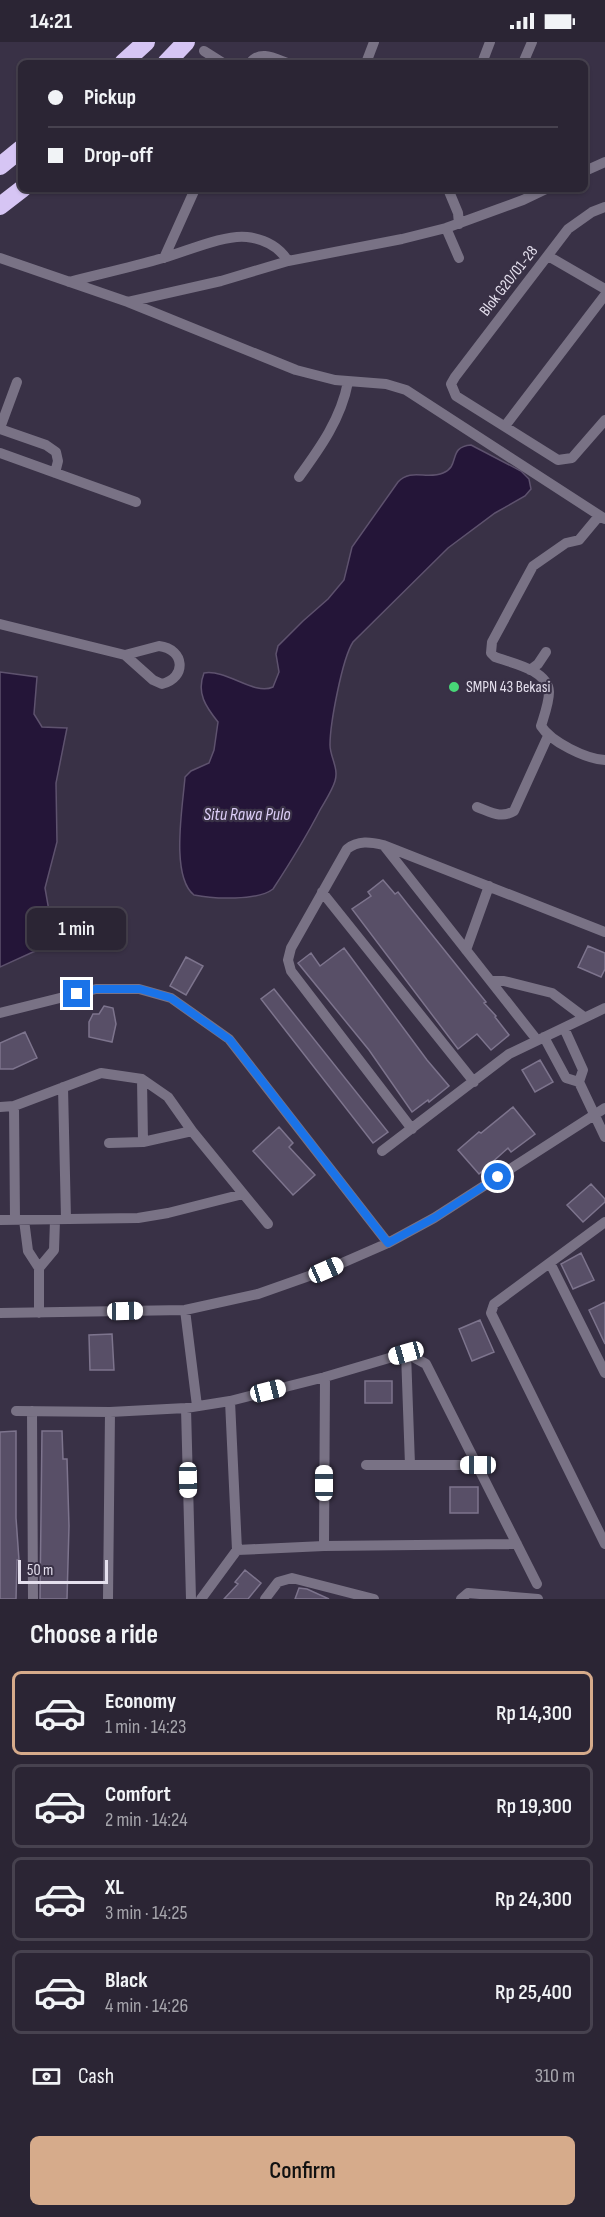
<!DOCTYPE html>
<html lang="en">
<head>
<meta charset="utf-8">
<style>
	:root { --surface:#2b2534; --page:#332d3c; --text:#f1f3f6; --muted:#a6a5ac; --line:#47424f; --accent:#d6ab8b }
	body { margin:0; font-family:"Sofia Sans Condensed",sans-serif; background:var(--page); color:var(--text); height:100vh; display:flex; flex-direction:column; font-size:22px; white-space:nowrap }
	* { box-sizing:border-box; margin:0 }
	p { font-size:20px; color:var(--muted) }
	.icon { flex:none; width:33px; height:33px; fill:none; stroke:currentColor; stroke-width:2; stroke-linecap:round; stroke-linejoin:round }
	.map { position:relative; height:1557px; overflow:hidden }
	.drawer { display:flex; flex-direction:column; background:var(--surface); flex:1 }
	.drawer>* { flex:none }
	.guide { position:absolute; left:18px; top:18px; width:570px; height:132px; border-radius:9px; box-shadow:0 2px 4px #0004,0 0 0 2px var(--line); display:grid; align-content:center; height:132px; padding:0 30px; background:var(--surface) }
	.scale { position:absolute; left:18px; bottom:15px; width:90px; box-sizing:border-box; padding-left:6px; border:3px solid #e4dfed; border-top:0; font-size:16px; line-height:21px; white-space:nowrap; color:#e4dfed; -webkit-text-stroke:4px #393146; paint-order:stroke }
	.end { position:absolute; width:27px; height:27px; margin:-14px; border:8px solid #1a73e8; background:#fff; box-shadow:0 0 0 3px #fff }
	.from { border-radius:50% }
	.bubble { position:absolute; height:42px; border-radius:9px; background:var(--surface); box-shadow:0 2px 4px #0004,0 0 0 2px var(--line); font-size:20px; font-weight:600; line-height:42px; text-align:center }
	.car { position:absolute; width:18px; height:36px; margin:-18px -9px; border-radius:8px; box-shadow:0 0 4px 2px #0007; background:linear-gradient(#fff 24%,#345 0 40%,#fff 0 76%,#345 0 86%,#fff 0) }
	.guide b { display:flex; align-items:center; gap:21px; height:57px; font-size:22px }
	.guide b+b { border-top:2px solid var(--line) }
	.guide i { width:15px; height:15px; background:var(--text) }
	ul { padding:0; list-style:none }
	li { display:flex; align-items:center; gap:18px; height:84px; margin:0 12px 9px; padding:0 18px; border:3px solid var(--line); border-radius:9px }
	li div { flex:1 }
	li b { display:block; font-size:22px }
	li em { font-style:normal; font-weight:600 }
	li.on { border-color:var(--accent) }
	li>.icon { width:54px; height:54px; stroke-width:1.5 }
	h2 { padding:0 30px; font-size:27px; line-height:72px }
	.pay { display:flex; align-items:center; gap:15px; height:66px; padding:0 30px; font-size:22px }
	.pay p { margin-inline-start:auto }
	.action { display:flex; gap:12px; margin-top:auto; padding:12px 30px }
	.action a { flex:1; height:69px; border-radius:9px; background:var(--accent); color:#111; font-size:24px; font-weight:600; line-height:69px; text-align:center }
	.status { display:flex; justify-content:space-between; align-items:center; height:42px; padding:0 30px; background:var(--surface); direction:ltr }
	.status svg { height:16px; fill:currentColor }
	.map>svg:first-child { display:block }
</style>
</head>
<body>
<div class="status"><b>14:21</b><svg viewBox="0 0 49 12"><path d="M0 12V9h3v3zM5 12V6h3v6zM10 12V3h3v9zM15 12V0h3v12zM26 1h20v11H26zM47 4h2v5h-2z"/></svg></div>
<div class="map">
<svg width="605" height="1557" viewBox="0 0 605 1557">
	<rect width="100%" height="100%" fill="#393146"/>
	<path fill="#241538" stroke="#5e526e" stroke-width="1.5" d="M471,403L521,429L529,437L531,447L525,454L495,471L448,506L353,600C342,617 330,682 330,703C330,715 339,726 335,739C332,749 325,759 320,768C306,795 290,821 273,847C258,859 213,857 194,853C170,834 183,763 185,735L191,729L209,721L214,708L218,680C206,665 196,651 204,631C227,627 254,654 273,645L279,630L276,612L278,604L303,579L328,557L344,538L352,505L398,440C411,426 427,438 443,431C461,424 447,405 471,403Z
		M0,630L37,635L34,672L42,685L67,686L56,741L57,800L45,846L55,903L33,910L0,925Z"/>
	<path fill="#584f67" stroke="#7d748d" stroke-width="1.5" d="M383,838L395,852L398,850L409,864L486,960L484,961L496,974L495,975L509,993L491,1008L477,992L458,1007L352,867L371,854L368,850Z
		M588,904L605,911V927L601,935L578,925Z
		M344,906L427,1018L449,1044L429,1060L428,1058L412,1070L369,1008L298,921L311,911L320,924Z
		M186,915L203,924L186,953L170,944Z
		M274,947L388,1090L373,1101L261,957Z
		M104,964L113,966L116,982L112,1000L89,995V980L93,972H99Z
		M25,990L37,1016L13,1027H0V1001Z
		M540,1018L553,1040L535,1050L522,1028Z
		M513,1065L535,1092L511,1110L508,1106L479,1132L458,1108L479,1090L481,1091Z
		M279,1085L293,1101L289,1105L315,1133L293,1153L253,1109Z
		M591,1142L605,1157V1160L583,1180L567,1163Z
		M581,1211L594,1238L573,1247L561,1222Z
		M605,1260V1302L589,1268Z
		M480,1278L494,1310L472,1319L459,1287Z
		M112,1292L114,1328H90L89,1293Z
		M365,1339H392V1361H365Z
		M16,1389V1476L19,1518H17L16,1557H0V1390Z
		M42,1389H62L63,1417H67L69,1484L67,1557H40Z
		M450,1445H478V1471H450Z
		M245,1528L261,1541L248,1557H224L238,1542L235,1540Z
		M299,1546L307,1547L329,1557H295Z"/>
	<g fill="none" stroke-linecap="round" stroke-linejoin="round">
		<path stroke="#797285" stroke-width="10" d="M204,9L223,21
			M250,21C260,8 274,16 287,21
			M366,21L374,0
			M482,21L490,0
			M523,21L532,0
			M585,129L605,120
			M448,147L458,171L459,182
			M605,165L592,170L568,187L455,335L451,342L456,354L558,418L572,416L605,378
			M446,186L459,216
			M548,214L605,247
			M0,216L128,260L296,328L335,338L386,342L406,348L605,477
			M164,216L195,147
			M69,240C100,232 132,225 163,216C185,210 225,192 247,195C264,197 279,205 288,219
			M128,260L221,239L288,219L402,197L446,186L523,158L546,147
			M505,384L605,253
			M0,386L17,340
			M0,387L46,403L56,410L58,419L55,431
			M0,411L136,460
			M299,435C320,406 341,377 348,340
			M599,474L579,498L566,501L533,524L492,600L491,611L495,615C512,621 548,628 549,650C549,661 544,674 541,684C551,700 586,717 605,718
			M0,582L125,613
			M159,604C185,607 187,636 162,642L153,638L125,613Z
			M530,628L538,622L546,610
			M477,765C491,770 501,777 514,769L548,694
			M385,805L537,998
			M322,850L474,1040
			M466,908L489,844
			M492,939H504L552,951L584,975
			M0,971L96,947H139L171,956L229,997L388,1201L326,1228L258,1252L185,1268L0,1271
			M564,986L583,1028L579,1040L605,1095
			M544,995L566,1036L579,1040
			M142,1037L143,1100
			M63,1045L66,1177
			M14,1064L15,1178
			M0,1065L14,1064L101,1031L142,1037L168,1055L192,1089L268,1182
			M412,1087L291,929L288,918L291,906L347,807C358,798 371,800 383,803L605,890
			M109,1101L143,1100L192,1089
			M382,1109L509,1012L605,966
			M0,1178L138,1176L168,1171L243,1152
			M24,1178L28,1209L39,1226V1271
			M605,1180L494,1262L491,1271L605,1502
			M388,1201L434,1176L605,1066
			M550,1221L605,1331
			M39,1226L54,1208L55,1178
			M185,1268L197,1364
			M406,1311L410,1423
			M230,1359L237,1508
			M186,1366L191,1557
			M16,1369L110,1370L186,1366L230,1359L325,1335L406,1311L426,1322L537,1542
			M32,1369L33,1557
			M366,1423H478
			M324,1504L325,1335
			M108,1557L110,1370
			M201,1557L237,1508L324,1504L517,1502
			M265,1557L278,1540L292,1536L374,1557
			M461,1557L468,1551L538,1557"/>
		<path stroke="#d6c5f4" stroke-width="18" d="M123,21L146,0
			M166,21L186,0
			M0,124L21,107
			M0,164L22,147"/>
	</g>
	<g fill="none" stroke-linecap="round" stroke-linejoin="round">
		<path stroke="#1a73e8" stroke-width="8" d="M77,952L96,947H140L171,956L230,998L388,1201L434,1176L498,1135"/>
	</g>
	<circle fill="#48d778" stroke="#393146" stroke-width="2" cx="454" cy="645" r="6"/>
	<g text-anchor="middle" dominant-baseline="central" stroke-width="4.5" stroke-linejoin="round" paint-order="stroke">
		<g font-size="16" fill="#e4dfed" stroke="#393146">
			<text transform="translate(509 239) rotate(-52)">Blok G20/01-28</text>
		</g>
		<g font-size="16" fill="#e4dfed" stroke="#393146" text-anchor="start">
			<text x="466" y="645">SMPN 43 Bekasi</text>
		</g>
		<g font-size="18" font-style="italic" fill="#ddcef8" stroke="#393146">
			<text x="247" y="772">Situ Rawa Pulo</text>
		</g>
	</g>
</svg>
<div class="scale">50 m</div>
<i class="end from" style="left:498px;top:1135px"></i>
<i class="end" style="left:77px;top:952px"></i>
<div class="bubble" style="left:27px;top:866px;width:99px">1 min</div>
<i class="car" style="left:326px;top:1228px;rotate:66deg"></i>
<i class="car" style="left:125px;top:1269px;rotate:89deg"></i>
<i class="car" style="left:406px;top:1311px;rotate:254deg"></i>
<i class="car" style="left:268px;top:1349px;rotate:76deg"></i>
<i class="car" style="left:478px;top:1423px;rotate:270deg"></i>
<i class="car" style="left:188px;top:1438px;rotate:179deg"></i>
<i class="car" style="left:324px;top:1441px;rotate:0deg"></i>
<div class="guide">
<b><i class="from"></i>Pickup</b>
<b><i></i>Drop-off</b>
</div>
</div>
<section class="drawer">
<h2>Choose a ride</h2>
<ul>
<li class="on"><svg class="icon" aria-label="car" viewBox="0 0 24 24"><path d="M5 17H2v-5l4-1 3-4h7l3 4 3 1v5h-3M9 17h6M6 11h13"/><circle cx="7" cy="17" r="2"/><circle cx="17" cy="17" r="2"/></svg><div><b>Economy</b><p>1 min · 14:23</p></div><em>Rp 14,300</em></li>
<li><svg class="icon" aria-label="car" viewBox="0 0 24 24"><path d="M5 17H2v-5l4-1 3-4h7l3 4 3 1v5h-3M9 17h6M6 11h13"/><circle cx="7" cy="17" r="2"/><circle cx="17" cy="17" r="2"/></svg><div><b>Comfort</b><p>2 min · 14:24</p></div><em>Rp 19,300</em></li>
<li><svg class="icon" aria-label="car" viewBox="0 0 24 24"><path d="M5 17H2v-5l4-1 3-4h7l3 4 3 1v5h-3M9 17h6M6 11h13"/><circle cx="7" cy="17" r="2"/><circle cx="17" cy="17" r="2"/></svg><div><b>XL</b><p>3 min · 14:25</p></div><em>Rp 24,300</em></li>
<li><svg class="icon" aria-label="car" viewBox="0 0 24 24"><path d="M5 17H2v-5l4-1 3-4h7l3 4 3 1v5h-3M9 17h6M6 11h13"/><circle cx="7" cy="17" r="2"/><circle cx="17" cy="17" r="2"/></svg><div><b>Black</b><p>4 min · 14:26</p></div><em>Rp 25,400</em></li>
</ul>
<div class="pay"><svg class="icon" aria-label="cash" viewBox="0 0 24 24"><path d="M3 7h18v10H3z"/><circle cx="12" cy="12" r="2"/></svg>Cash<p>310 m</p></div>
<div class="action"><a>Confirm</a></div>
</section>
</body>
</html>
